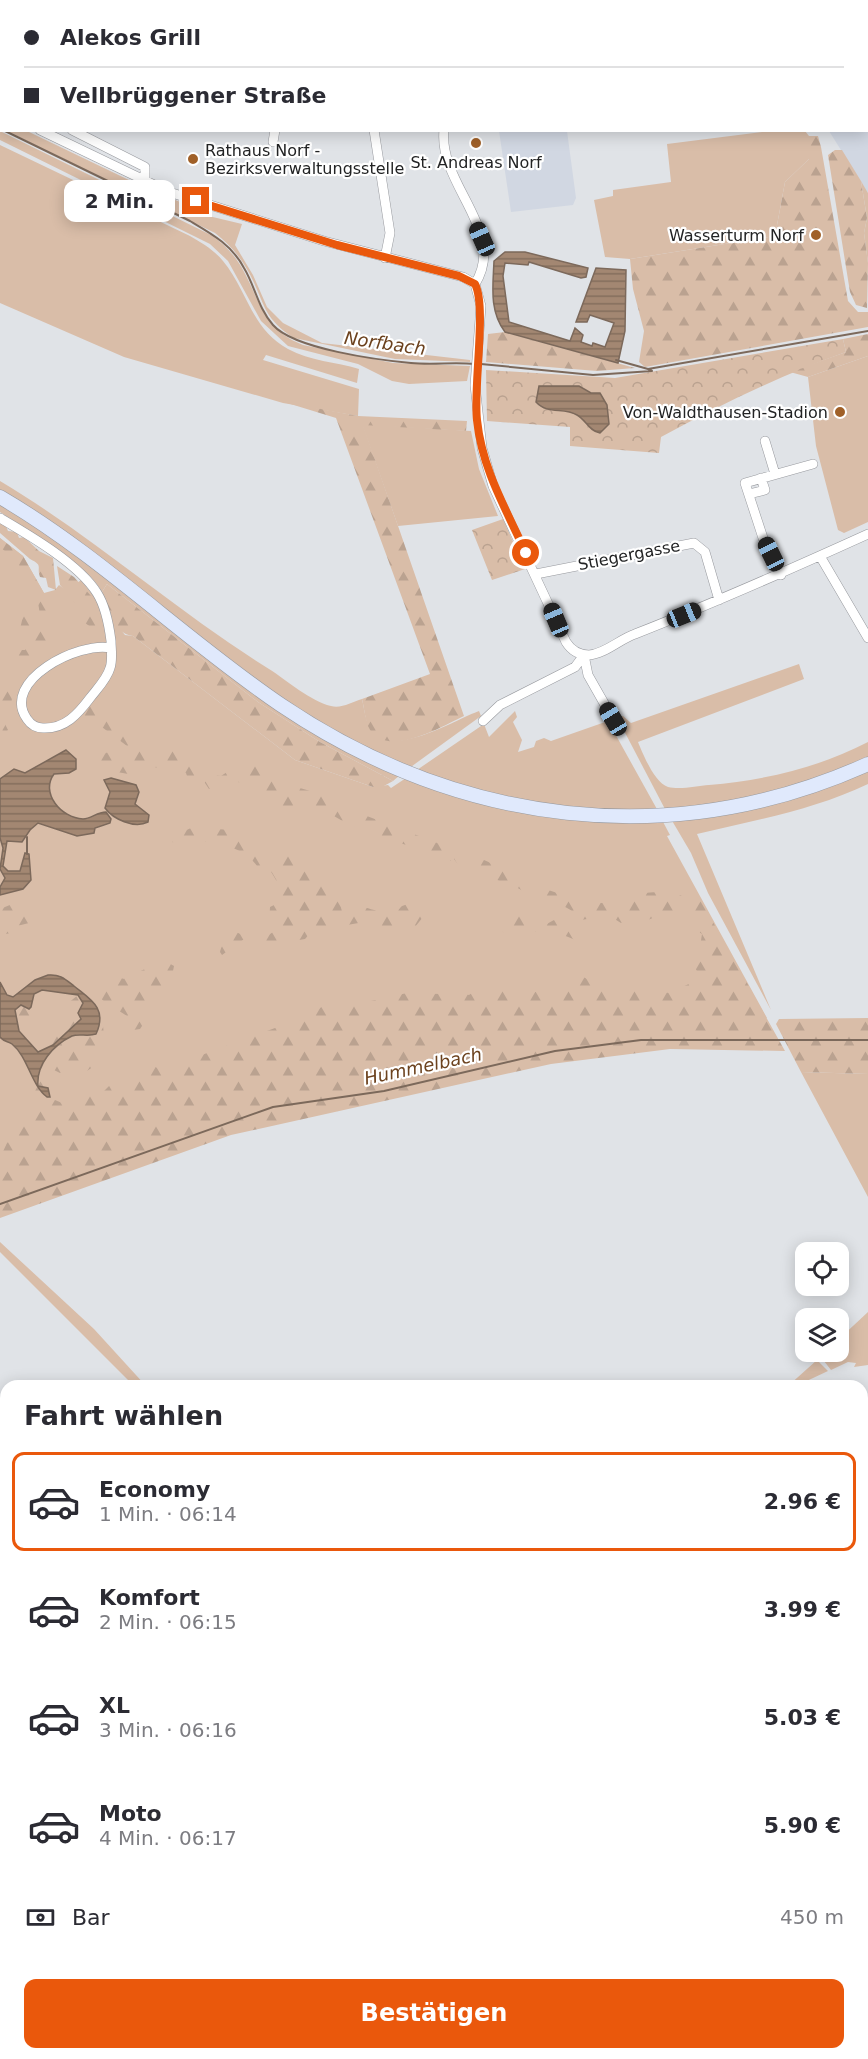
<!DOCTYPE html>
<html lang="de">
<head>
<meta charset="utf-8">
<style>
	:root { --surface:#fff; --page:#f2f2f3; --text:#2b2b33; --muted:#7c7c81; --line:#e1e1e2; --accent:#ea580c }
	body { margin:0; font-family:"DejaVu Sans",sans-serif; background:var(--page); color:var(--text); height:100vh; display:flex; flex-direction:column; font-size:22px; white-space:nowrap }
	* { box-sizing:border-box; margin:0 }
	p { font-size:20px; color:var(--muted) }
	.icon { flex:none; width:33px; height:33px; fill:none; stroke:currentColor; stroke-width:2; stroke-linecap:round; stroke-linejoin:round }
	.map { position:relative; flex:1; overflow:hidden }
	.details { position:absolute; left:0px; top:1380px; width:868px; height:680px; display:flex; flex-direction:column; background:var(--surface); border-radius:18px 18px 0 0; box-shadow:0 3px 15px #0003 }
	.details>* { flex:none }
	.banner { position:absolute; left:0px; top:0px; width:868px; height:132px; box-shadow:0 3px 15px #0003; display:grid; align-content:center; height:132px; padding:0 24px; background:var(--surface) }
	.buttons { position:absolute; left:795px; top:1242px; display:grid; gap:12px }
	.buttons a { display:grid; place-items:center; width:54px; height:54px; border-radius:12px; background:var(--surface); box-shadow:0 3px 15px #0003; font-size:30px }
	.end { position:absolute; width:27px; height:27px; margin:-14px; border:8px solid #ea580c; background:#fff; box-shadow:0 0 0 3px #fff }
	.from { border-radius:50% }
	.bubble { position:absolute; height:42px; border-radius:12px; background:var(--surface); box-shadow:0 3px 15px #0003; font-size:20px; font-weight:600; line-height:42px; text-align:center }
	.car { position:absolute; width:18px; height:36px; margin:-18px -9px; border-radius:8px; box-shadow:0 0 4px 2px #0007; background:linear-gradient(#222 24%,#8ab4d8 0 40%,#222 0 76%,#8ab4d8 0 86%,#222 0) }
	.banner b { display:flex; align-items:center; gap:21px; height:57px; font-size:22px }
	.banner b+b { border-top:2px solid var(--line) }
	.banner i { width:15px; height:15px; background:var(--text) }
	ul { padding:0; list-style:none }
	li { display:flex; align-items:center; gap:18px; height:99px; margin:0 12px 9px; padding:0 12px; border:3px solid transparent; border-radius:12px }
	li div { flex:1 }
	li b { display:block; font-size:22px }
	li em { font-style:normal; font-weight:600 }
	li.current { border-color:var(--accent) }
	li>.icon { width:54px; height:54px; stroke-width:1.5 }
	h2 { padding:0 24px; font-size:27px; line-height:72px }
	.pay { display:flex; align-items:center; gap:15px; height:66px; padding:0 24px; font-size:22px }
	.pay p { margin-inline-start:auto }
	.action { display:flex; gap:12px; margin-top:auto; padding:12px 24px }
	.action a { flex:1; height:69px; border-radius:12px; background:var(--accent); color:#fff; font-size:24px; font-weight:600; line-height:69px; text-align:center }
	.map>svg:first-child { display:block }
</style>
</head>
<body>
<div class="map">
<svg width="868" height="2059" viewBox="0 0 868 2059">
	<defs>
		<pattern id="forest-firs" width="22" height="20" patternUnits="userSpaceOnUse" patternTransform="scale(1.5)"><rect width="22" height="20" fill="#d9bda8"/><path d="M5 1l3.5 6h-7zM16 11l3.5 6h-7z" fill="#baa290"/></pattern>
		<pattern id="cemetery-stones" width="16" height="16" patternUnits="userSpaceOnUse" patternTransform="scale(1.5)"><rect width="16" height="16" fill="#d9bda8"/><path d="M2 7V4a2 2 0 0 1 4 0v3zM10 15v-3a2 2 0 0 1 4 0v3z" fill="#baa290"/></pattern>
		<pattern id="park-crowns" width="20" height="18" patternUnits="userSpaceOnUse" patternTransform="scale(1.5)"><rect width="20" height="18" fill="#d9bda8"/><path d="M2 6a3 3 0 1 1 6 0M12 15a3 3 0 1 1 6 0" fill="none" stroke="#baa290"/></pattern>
		<pattern id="water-rules" width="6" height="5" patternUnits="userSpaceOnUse" patternTransform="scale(1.5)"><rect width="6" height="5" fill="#a38772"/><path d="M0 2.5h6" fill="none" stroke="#846e5d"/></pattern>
	</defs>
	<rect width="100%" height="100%" fill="#e0e3e7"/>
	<path fill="#d1d7e2" d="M868,12V193L829,131L867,130Z
		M499,131H567L576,198L573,205L511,212Z"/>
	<path fill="#d9bda8" d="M778,130L805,131L809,136V159L785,182L775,236L630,259L605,257L594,200L613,196V190L671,182L667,144Z
		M0,131L211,235C224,244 234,254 242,268C261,302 262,329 303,345L393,363L470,366L467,381L409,384L392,381L358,364L288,346L261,321L228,261L210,244L0,140Z
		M7,131H27L156,193L197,208L196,213L242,224L235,245L253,275L267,307L283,323L322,343L470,360V362L395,359L294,338C261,317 265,301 248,271C239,255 229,244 215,233Z
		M0,145L190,236C202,243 214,250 223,261C247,290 252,330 288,349C310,361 336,362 359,369L357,383L266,355L263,360L359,389L358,416L283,403L124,357L0,303Z
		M861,181L868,193V263L864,233L867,218Z
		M868,356V522L844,533L838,530L816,446L808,377Z
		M362,424L471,431L479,469L498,516L398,526Z
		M0,481C94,537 176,611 269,669C288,681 310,701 331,706C341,709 352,702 362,699C364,707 365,718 369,726C386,763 454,720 479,711L481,716L408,769L390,762L288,704L0,492Z
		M0,503L46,532L219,665L400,775L393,781L320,742L258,702L107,584L102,592C88,564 27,530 0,512Z
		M0,538L23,556L44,593L55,590L59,585L67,591L81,580L125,635L133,636L295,760L373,787L388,785L391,788L406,778L436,789L662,820L670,835L667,836L767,1018L679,1006L0,1185Z
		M799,664L804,679L638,742C643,754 654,782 668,787C680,790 697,786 709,785C765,780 818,768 868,742V759L775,793L666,811L621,725L615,718L623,716L631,723Z
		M515,711L517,717L513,722L522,740L518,752L534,747L536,741L544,738L551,741L608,721L658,811L611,812L507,800L414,772L484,724L489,737Z
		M868,768V784C814,810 755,820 697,834L771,1010L708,893L691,853L671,819Z
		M801,1072L868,1074V1197Z
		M0,1242L94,1329L146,1386H134L0,1252Z
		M868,1312V1365L854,1367L856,1363L848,1362L831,1370L820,1356L825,1352H838L839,1339Z
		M817,1360L828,1371L796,1386H788Z"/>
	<path fill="url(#forest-firs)" d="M809,136H818L821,147L848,301L858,312H868V327L645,367L639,362L644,331L633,289L630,259L775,236L785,182L809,159Z
		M835,150H842L861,181L867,218L864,233L868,263L867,308L856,305L850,292L828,155Z
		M505,332L635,368L597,371L486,362L488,334Z
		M868,334V356L808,377L790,372L846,352L843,339Z
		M284,402L358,416L467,421L466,431L363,425L464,716C441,727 384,761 368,726C365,718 364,707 362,699L430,674L336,418Z
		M0,523L5,524L8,531L17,532L19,538L24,537L39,551L53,558L56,590L48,587L46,578L40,577C36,566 44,566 30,559L0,533Z
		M0,538L23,556L44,593L47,613L46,644L29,667L13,664L12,659L17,650H25L36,637L35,632L26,631L22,634L20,629L24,612L34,615L37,619L40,618C39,589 23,565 0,547Z
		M57,566L74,577L91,596L104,622L103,629L92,628L81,620V610L60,585Z
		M107,584L258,702L320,742L393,781L382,787H373L295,760L133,636C112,633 109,610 102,592Z
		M20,668L24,673L18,681L12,696L11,712L5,724L8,730L6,732L0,730V698L4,695L5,682Z
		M91,702L107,713L104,718L147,750L153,752L165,747L169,751L173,747H179L186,755L208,768L212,775L221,776L239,764L262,765C275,790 317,786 333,803L445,846L450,852L451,861L445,859L439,862C429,853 396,839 381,839L378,835L346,823L320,808L314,811L304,803L284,808L281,806L284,800C273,796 254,781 245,785L236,781L209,789L203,780L200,781L187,776L186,773L174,765L169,769L152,767L148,773L137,772L134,775L117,772L100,762L99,756L115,749L125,756L131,749L90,718L84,725L78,720Z
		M197,827C214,831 244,825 253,844H259L266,853L302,855L317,867C321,880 330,896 345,898L341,907L342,912C364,903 357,906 378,911C383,912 391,911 397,911L402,906L417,901L420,906L417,911L421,912L423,917L415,927L399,921L394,928L382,926L376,920L312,931L305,939L293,941L287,936L274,942L269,941L261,948H257V942L278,929L269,924L270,907L276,904L282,890L267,865L257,866C244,847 220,844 200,841L195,847L172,842L173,836L191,828L195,830Z
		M455,851C465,850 503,868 511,874C515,876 514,878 518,879C527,881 537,881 544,889C564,894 589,907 611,902C627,897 642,892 660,892L670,900L681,895L687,907L679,910L673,918L658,923L657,916C649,920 641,923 633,918L621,923L613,918L605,921L599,917L581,920C567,899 526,898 511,883C492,883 479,866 461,868L454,859Z
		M32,896L35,902L28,914L29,923L17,926L11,933L0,935V909Z
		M699,897L785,1051L670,1049L551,1064L231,1135L0,1218V1158L7,1143L14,1137L22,1115L39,1102L26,1088L39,1083L41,1077L48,1075L55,1100L62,1103L72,1101L75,1098L82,1102L87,1094L93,1092L99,1096L114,1081L120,1083L140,1066L146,1081L154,1066L161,1070L275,1028H282L331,1002L335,1004V1009L407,993L442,994L452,990L469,995L479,988L485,992L490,990L495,992L500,987L531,994L544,988L558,989L580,975L587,979L605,981L614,989L622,991L636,987L669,993L691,983L701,986L704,983L691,961L693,951L700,947L702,934L689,925L692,916L688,903L691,899Z
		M508,912L531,919L543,926L554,920L581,931V936L575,940C564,934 550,933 538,932C530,931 522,936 514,933L507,936L497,925L498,917Z
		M236,932L247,937L222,955L220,952L222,943Z
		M167,962L174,966L173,971L145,1011L144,1023L140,1029L133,1030L127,1022V1016C116,1008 96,1001 95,986L102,982L107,983L119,975L123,979L156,964Z
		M89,993L99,1000L97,1005C106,1025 109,1057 87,1071L77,1072L70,1068L60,1073L54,1070L45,1043L51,1034L71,1023L65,1013L69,1007L67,1004L78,995L84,1009L70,1037L86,1036L98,1030L100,1018L86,994Z
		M21,1005H25L32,1019L21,1032L15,1010Z
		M868,1018V1074L801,1072L776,1024L779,1019Z"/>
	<path fill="url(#cemetery-stones)" d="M0,1931L6,1932V2030L0,2029Z"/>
	<path fill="url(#park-crowns)" d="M843,339L846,352C781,375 722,404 661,437L659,453L570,446V427L487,421L486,370L615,378Z
		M503,519L525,569L492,580L472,530Z"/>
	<path fill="url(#water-rules)" stroke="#7c695b" stroke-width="1.5" fill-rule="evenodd" d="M505,252H525L588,268L586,277L581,278L529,262L528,265L505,263L503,276L509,322L570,341L575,328L583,335L581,342L592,346L593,343L605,347L614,323L590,315L587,322H576L596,268L626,270L625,331L618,363L505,332C489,311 493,286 494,261Z
		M539,386H579L591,393H600L607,405L609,424L600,433C589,431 586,420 577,415C563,407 548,415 536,402Z
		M66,750L76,759V769L69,773L54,774C40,793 61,818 83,819C91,819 97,812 106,812L111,819L110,823L95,828L94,833L77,836L38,823L30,830L22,842L7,841L3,866L8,871H20L25,853L29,854L31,880L23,889L0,895V887L5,878L0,869L3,848L0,838V779L14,769L25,773Z
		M111,778L136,785L139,792L135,804L149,815L148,822C134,829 113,819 105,808L110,792L104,780Z
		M48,975C60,974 65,979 74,986C90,999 108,1008 96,1034C87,1037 79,1033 72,1036C53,1045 36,1065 38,1086L48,1088L50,1097H47C31,1085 28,1057 12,1044C8,1041 4,1042 0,1037V982L7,995L13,997L35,980ZM42,990L78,995L83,1003L78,1013L81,1019L53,1045L38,1052L19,1031L15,1010L21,1005L29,1009L31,1007L34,994Z"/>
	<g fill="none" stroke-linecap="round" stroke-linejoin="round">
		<path stroke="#7c695b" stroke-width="2" d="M0,129L2,130
			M3,130L190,221C212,234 232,245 244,268C255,286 258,308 273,325C294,349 378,360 411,363C432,365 454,362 475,364
			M616,360L648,369
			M481,364L593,375L652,371L648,369L868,331
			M27,837V854
			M0,1204L273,1107L384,1091L555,1051L641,1040H868"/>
		<g stroke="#97999e" stroke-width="10">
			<path id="minor" d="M403,0L404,2
				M789,0V2
				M70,2V0
				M614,2L615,0
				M716,2L718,0
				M0,96H2
				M0,111H2
				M40,130L169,192L324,241L463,277L475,284
				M72,130L145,167V182
				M374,130L390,233L385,258
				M444,130C438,185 508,231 475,284
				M273,142L275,130
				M475,284L481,306L475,385L482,448L493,486L566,642C571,650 579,655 589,655C605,654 620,639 635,634C714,603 791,569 868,534
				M765,441L775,474
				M749,494L765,490L761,478
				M0,518C29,535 79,564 97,593C106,607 109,625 111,641C111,649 113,660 110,668C107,679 97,689 90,698C78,714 65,729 43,728C36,728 31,725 27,719C0,681 79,641 111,648
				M820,556L868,638
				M536,574L694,543L705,552L719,600
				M781,575L763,538L745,483L813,464
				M584,655L588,675L613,719
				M483,721L500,705L575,667L584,655
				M862,1452L868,1469
				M862,1586L868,1584
				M862,1689L868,1688
				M862,1759L868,1762
				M862,1964L868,1963
				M0,2048L6,2049
				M392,2054V2059
				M544,2054L546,2059
				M729,2054L732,2059"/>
		</g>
		<g stroke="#97999e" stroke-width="15">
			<path id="secondary" d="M9,2V0
				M0,29L2,26
				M0,497C101,556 185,640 281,705C459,825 670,853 868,764"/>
		</g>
		<use href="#minor" stroke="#fff" stroke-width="9"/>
		<use href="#secondary" stroke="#e0e9fc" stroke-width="14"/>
	</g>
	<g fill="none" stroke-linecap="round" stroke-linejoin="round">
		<path stroke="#ea580c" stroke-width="8" d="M196,201L337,245L459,276L475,284C487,307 473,387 477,420C482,469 506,509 526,553"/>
	</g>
	<g fill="#a06028" stroke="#fff" stroke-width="2">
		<circle cx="476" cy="143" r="6"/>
		<circle cx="193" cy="159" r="6"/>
		<circle cx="816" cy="235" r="6"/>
		<circle cx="840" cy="412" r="6"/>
	</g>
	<g text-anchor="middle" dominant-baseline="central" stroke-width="4.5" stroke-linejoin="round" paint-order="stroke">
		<g font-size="16" fill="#222324" stroke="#fff" text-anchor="end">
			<text x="205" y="150" text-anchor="start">Rathaus Norf -<tspan x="205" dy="18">Bezirksverwaltungsstelle</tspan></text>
			<text x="476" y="162" text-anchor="middle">St. Andreas Norf</text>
			<text x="804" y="235">Wasserturm Norf</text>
			<text x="828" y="412">Von-Waldthausen-Stadion</text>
		</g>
		<g font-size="16" fill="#222324" stroke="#fff">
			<text transform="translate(629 555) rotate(-11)">Stiegergasse</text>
		</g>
		<g font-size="18" font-style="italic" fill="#6c421e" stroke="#fff">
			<text transform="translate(385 343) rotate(8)">Norfbach</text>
			<text transform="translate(423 1066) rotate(-12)">Hummelbach</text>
		</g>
	</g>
</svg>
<div class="buttons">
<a><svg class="icon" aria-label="locate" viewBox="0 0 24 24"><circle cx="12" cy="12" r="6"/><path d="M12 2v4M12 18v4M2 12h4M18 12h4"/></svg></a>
<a><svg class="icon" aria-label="layers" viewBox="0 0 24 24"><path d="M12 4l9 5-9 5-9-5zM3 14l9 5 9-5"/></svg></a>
</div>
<i class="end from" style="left:526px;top:553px"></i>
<i class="end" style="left:196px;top:201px"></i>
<div class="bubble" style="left:64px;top:180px;width:111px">2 Min.</div>
<i class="car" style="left:482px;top:239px;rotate:336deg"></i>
<i class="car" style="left:771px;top:554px;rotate:334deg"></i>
<i class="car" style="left:684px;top:615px;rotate:68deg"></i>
<i class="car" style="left:556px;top:620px;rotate:337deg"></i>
<i class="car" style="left:613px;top:719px;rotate:329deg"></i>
<div class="banner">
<b><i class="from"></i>Alekos Grill</b>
<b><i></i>Vellbrüggener Straße</b>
</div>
<section class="details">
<h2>Fahrt wählen</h2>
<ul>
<li class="current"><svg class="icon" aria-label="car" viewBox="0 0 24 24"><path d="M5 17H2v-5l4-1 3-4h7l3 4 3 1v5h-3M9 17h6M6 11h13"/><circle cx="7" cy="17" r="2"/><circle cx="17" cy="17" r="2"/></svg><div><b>Economy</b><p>1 Min. · 06:14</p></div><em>2.96 €</em></li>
<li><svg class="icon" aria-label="car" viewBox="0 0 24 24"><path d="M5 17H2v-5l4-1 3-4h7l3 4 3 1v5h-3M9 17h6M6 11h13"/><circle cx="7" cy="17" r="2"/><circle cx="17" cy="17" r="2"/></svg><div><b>Komfort</b><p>2 Min. · 06:15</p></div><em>3.99 €</em></li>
<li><svg class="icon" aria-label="car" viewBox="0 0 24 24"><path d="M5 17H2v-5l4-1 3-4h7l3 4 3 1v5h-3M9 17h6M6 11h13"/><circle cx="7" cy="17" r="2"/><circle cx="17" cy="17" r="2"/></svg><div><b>XL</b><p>3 Min. · 06:16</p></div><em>5.03 €</em></li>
<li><svg class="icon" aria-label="car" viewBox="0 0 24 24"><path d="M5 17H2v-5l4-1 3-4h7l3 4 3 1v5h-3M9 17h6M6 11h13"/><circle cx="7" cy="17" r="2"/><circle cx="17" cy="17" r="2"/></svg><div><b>Moto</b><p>4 Min. · 06:17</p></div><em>5.90 €</em></li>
</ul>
<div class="pay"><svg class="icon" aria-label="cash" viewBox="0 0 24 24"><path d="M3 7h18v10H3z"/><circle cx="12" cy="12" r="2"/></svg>Bar<p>450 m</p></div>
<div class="action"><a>Bestätigen</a></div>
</section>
</div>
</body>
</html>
